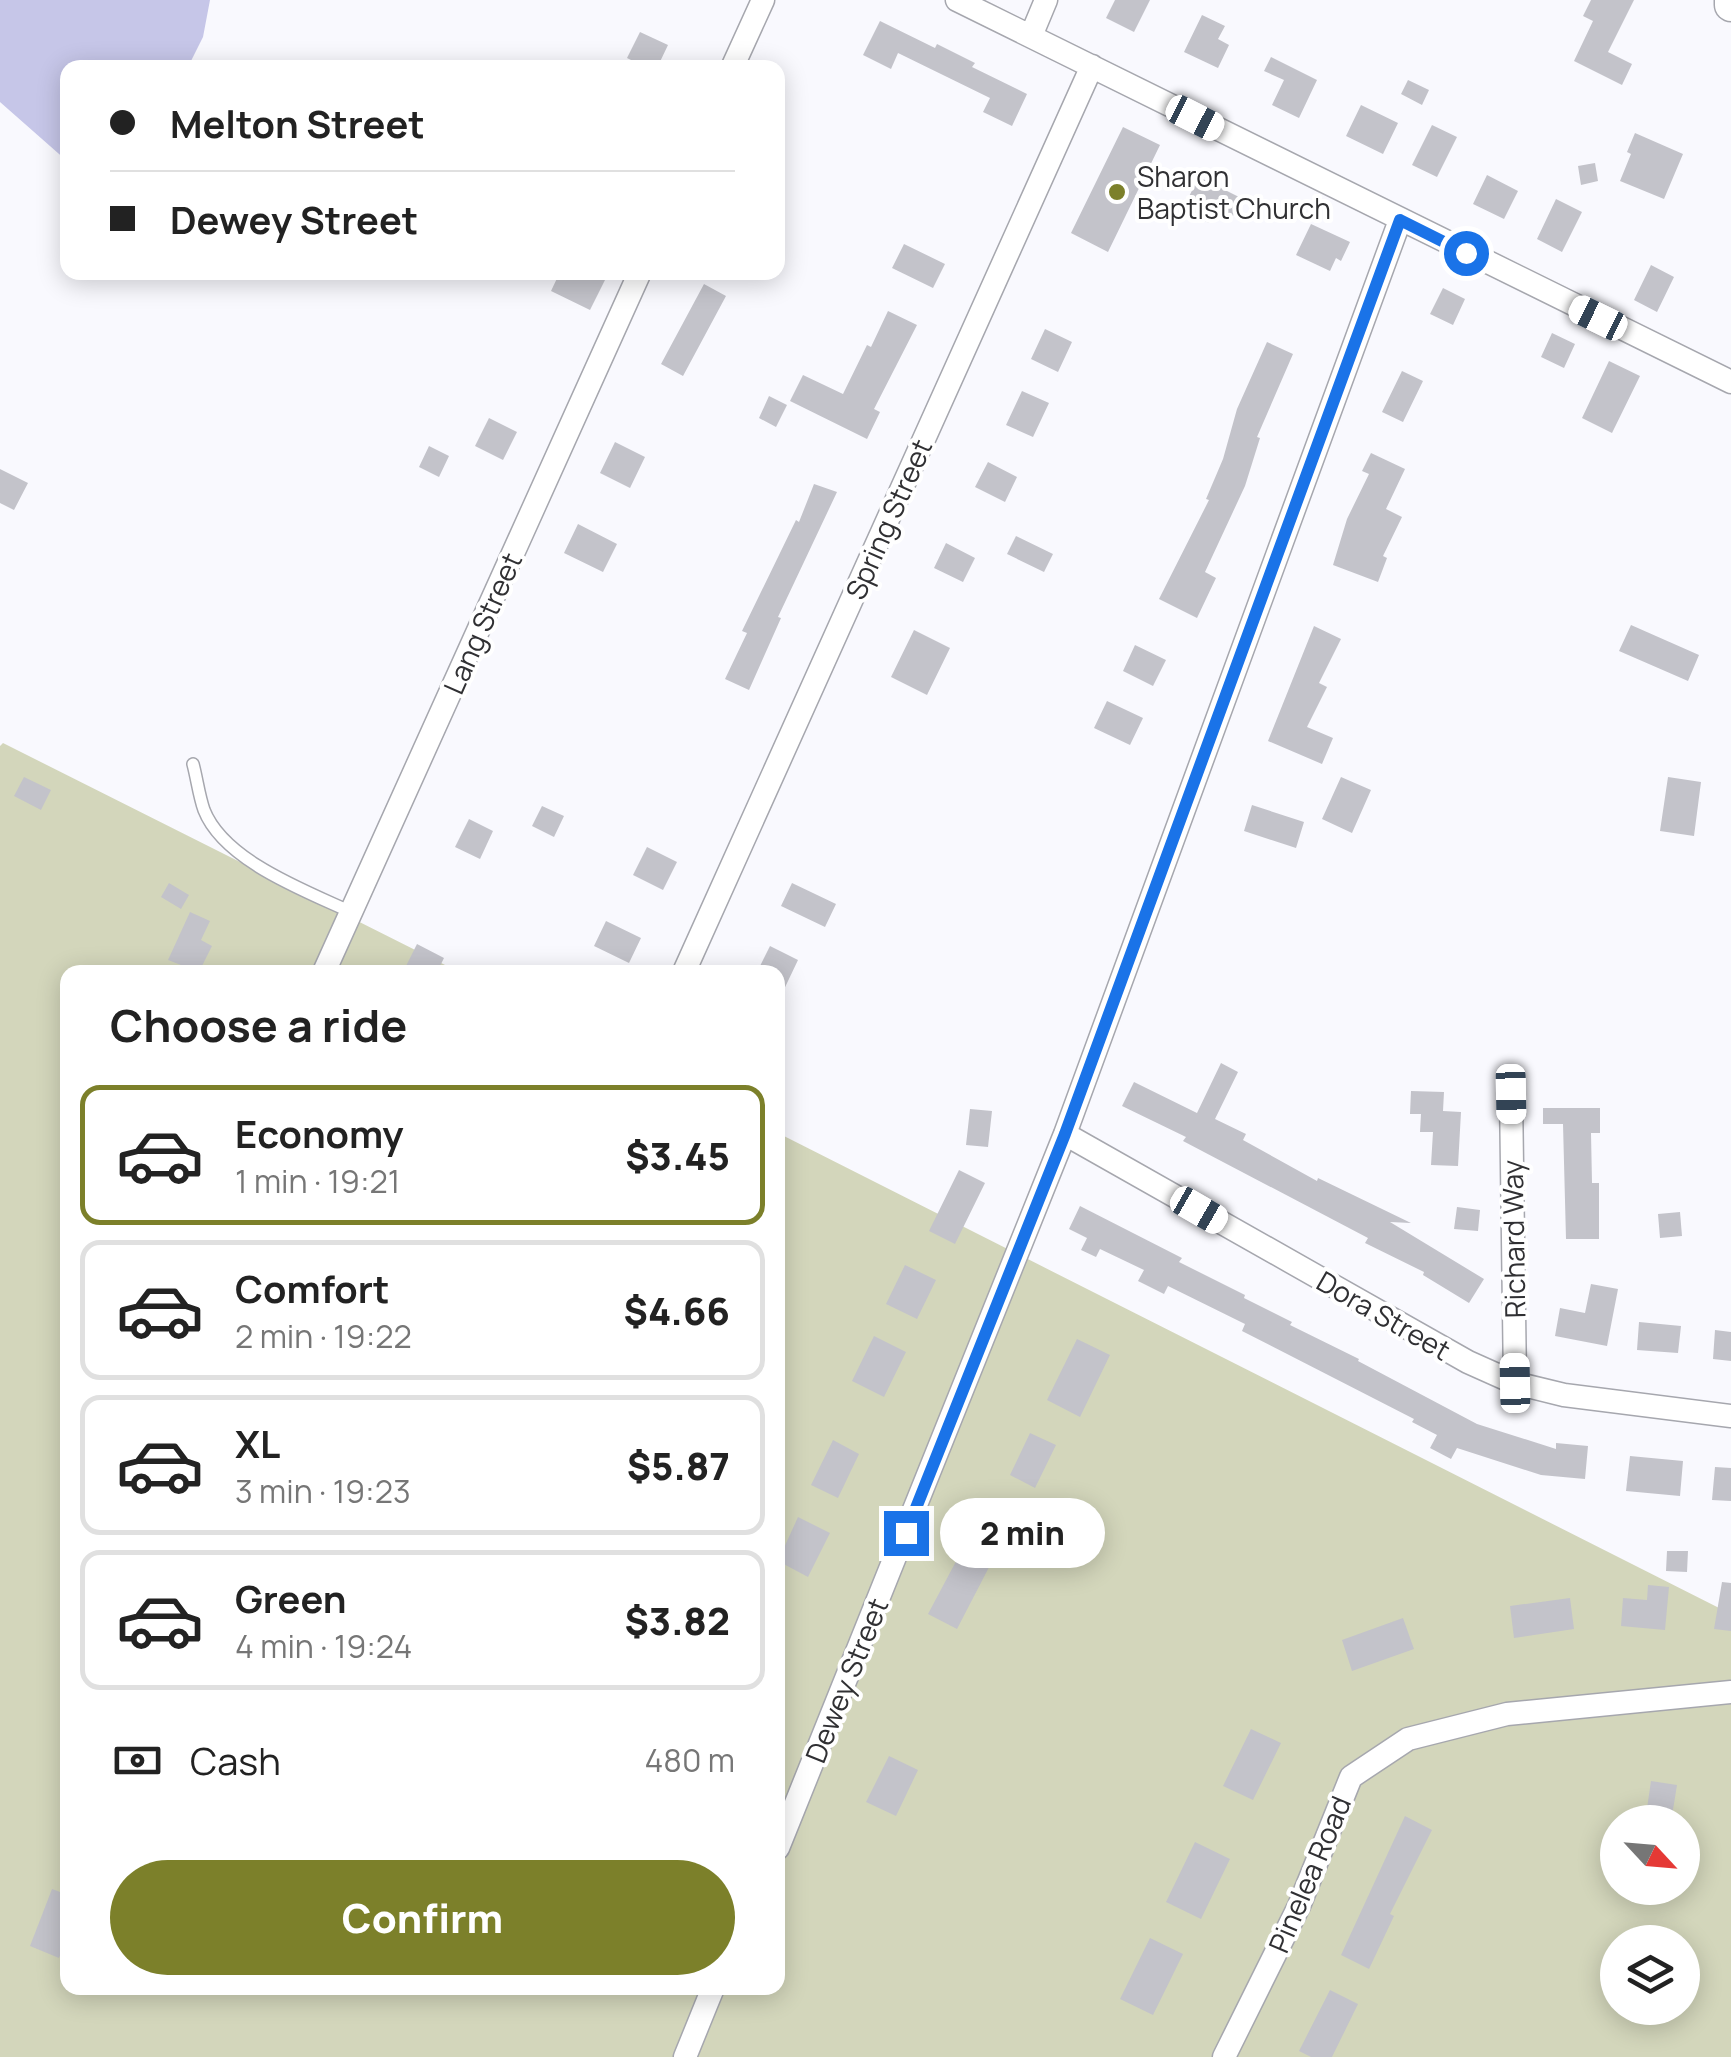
<!DOCTYPE html>
<html lang="en">
<head>
<meta charset="utf-8">
<style>
	:root { --surface:#fff; --page:#f6f6f6; --text:#222; --muted:#767676; --line:#e0e0e0; --accent:#7c802a }
	body { margin:0; font-family:Manrope,sans-serif; background:var(--page); color:var(--text); height:100vh; display:flex; flex-direction:column; font-size:38px; white-space:nowrap }
	* { box-sizing:border-box; margin:0 }
	p { font-size:32px; color:var(--muted) }
	.icon { flex:none; width:55px; height:55px; fill:none; stroke:currentColor; stroke-width:2; stroke-linecap:round; stroke-linejoin:round }
	.map { position:relative; flex:1; overflow:hidden }
	.details { position:absolute; left:60px; top:965px; width:725px; height:1030px; display:flex; flex-direction:column; background:var(--surface); border-radius:20px; box-shadow:0 5px 25px #0003 }
	.details>* { flex:none }
	.top-card { position:absolute; left:60px; top:60px; width:725px; height:220px; border-radius:20px; box-shadow:0 5px 25px #0003; display:grid; align-content:center; height:220px; padding:0 50px; background:var(--surface) }
	.needle { width:65px; rotate:116deg }
	.buttons { position:absolute; left:1600px; top:1805px; display:grid; gap:20px }
	.buttons a { display:grid; place-items:center; width:100px; height:100px; border-radius:50%; background:var(--surface); box-shadow:0 5px 25px #0003; font-size:50px }
	.end { position:absolute; width:45px; height:45px; margin:-22px; border:12px solid #1a73e8; background:#fff; box-shadow:0 0 0 5px #fff }
	.from { border-radius:50% }
	.bubble { position:absolute; height:70px; border-radius:35px; background:var(--surface); box-shadow:0 5px 25px #0003; font-size:32px; font-weight:800; line-height:70px; text-align:center }
	.car { position:absolute; width:30px; height:60px; margin:-30px -15px; border-radius:12px; box-shadow:0 0 8px 2px #0007; background:linear-gradient(#fff 24%,#345 0 40%,#fff 0 76%,#345 0 86%,#fff 0) }
	.top-card b { display:flex; align-items:center; gap:35px; height:95px; font-size:38px }
	.top-card b+b { border-top:2px solid var(--line) }
	.top-card i { width:25px; height:25px; background:var(--text) }
	ul { padding:0; list-style:none }
	li { display:flex; align-items:center; gap:30px; height:140px; margin:0 20px 15px; padding:0 30px; border:5px solid var(--line); border-radius:20px }
	li div { flex:1 }
	li b { display:block; font-size:38px }
	li em { font-style:normal; font-weight:800 }
	li.selected { border-color:var(--accent) }
	li>.icon { width:90px; height:90px; stroke-width:1.5 }
	h2 { padding:0 50px; font-size:45px; line-height:120px }
	.pay { display:flex; align-items:center; gap:25px; height:110px; padding:0 50px; font-size:38px }
	.pay p { margin-inline-start:auto }
	.button { display:flex; gap:20px; margin-top:auto; padding:20px 50px }
	.button a { flex:1; height:115px; border-radius:60px; background:var(--accent); color:#fff; font-size:40px; font-weight:800; line-height:115px; text-align:center }
	.map>svg:first-child { display:block }
</style>
</head>
<body>
<div class="map">
<svg width="1731" height="2057" viewBox="0 0 1731 2057">
	<rect width="100%" height="100%" fill="#f9f9fe"/>
	<path fill="#d3d6bb" fill-rule="evenodd" d="M3,743L459,972H68V1988H778V1133L1731,1614V2057H0V746ZM1618,1822H1682V1888H1618ZM1618,1942H1682V2008H1618Z"/>
	<path fill="#c6c6e8" d="M0,0H210L203,37L188,67L68,68L67,161L0,102Z"/>
	<path fill="#c3c3ca" d="M1115,0H1150L1134,32L1106,18Z
		M1591,0H1634L1608,52L1632,64L1622,85L1574,61L1593,21L1583,16Z
		M1202,15L1225,26L1218,39L1229,45L1218,68L1184,52Z
		M880,21L935,48L937,44L975,63L972,67L1027,94L1012,126L983,112L990,98L898,53L891,69L863,55Z
		M640,32L668,45L657,68H647L627,58Z
		M1271,57L1317,80L1299,118L1272,105L1284,80L1264,71Z
		M1408,80L1429,90L1422,105L1401,94Z
		M1361,105L1398,123L1383,154L1346,136Z
		M1432,125L1457,137L1437,177L1412,165Z
		M1123,127L1160,145L1108,252L1071,233Z
		M1635,133L1683,154L1664,199L1620,181L1631,154L1627,152Z
		M1595,163L1598,181L1581,185L1578,166Z
		M1487,175L1518,191L1504,219L1473,204Z
		M1199,177L1241,198L1233,216L1216,208L1209,223L1182,210Z
		M1556,199L1582,212L1562,252L1537,239Z
		M1311,224L1350,242L1341,261L1336,258L1330,271L1296,255Z
		M904,244L945,264L933,288L892,268Z
		M1651,265L1674,277L1657,312L1634,300Z
		M560,272H609L590,310L551,291Z
		M704,284L726,296L683,376L661,364Z
		M1443,288L1465,299L1453,325L1430,314Z
		M888,311L917,325L874,409L880,412L867,439L790,401L803,375L843,394L867,345L871,347Z
		M1045,329L1072,342L1058,372L1031,359Z
		M1552,333L1575,344L1564,368L1541,357Z
		M1267,342L1293,354L1257,437L1260,438L1245,486L1205,572L1216,578L1197,618L1159,599L1209,500L1206,499L1223,459L1237,409Z
		M1609,361L1640,376L1612,433L1582,418Z
		M1402,371L1423,381L1403,422L1382,412Z
		M1022,391L1049,403L1033,437L1006,425Z
		M769,396L787,405L776,427L759,418Z
		M489,418L517,432L503,460L475,446Z
		M615,442L645,457L630,488L600,473Z
		M429,446L449,456L439,477L419,467Z
		M1371,453L1405,469L1386,509L1402,517L1383,556L1387,558L1378,582L1333,565L1347,519L1369,474L1362,471Z
		M988,462L1017,477L1005,502L975,487Z
		M0,469L28,483L14,510L0,503Z
		M814,484L837,492L778,617L781,618L749,690L725,679L747,633L742,631L796,520L799,522Z
		M578,524L617,544L603,572L564,553Z
		M1016,536L1053,554L1044,572L1007,554Z
		M946,543L975,558L963,582L934,568Z
		M1631,625L1699,655L1688,681L1619,651Z
		M1314,626L1341,639L1319,683L1327,687L1307,727L1333,738L1322,764L1268,741Z
		M914,630L950,648L927,695L891,677Z
		M1135,645L1166,660L1153,686L1123,671Z
		M1107,701L1143,718L1130,745L1094,728Z
		M24,777L51,790L41,810L14,796Z
		M1341,777L1371,790L1352,833L1322,819Z
		M1668,777L1701,782L1694,836L1660,831Z
		M1252,805L1304,822L1296,848L1244,831Z
		M542,806L564,816L554,837L532,826Z
		M469,819L493,831L480,859L455,847Z
		M647,847L677,862L663,890L633,875Z
		M169,883L189,895L181,909L161,897Z
		M792,883L836,904L825,927L781,906Z
		M190,912L210,921L201,940L212,946L199,972L168,960Z
		M606,921L641,938L629,963L594,946Z
		M417,944L444,958L437,972H403Z
		M770,946L798,960L778,1002V972H757Z
		M1221,1063L1238,1072L1215,1119L1246,1134L1243,1140L1317,1181L1318,1178L1411,1223L1390,1222L1484,1279L1469,1303L1423,1275L1424,1272L1365,1243L1368,1238L1183,1141L1186,1137L1122,1106L1134,1082L1197,1113Z
		M1411,1091L1444,1092L1443,1111L1461,1112L1458,1166L1431,1165L1433,1132H1420L1421,1114H1410Z
		M1543,1108H1600V1133H1591L1592,1183H1599V1239H1566L1563,1124H1543Z
		M970,1109L992,1111L988,1147L966,1145Z
		M959,1170L985,1183L955,1244L929,1231Z
		M1080,1206L1182,1258L1179,1262L1245,1295L1244,1298L1292,1322L1290,1325L1359,1359L1358,1361L1477,1424L1556,1449V1443L1588,1446L1585,1479L1541,1475L1457,1448L1451,1459L1430,1448L1437,1435L1412,1422L1414,1419L1242,1331L1245,1324L1168,1286L1164,1294L1138,1281L1144,1270L1100,1249L1096,1257L1081,1250L1087,1238L1069,1229Z
		M1457,1207L1480,1210L1478,1231L1454,1229Z
		M1680,1212L1682,1236L1660,1238L1658,1214Z
		M905,1265L936,1280L917,1319L886,1304Z
		M1591,1284L1618,1289L1607,1346L1555,1336L1560,1308L1585,1313Z
		M1639,1322L1681,1326L1678,1353L1637,1350Z
		M1715,1330L1731,1332V1361L1713,1359Z
		M874,1336L906,1352L884,1397L852,1381Z
		M1077,1339L1110,1355L1080,1417L1047,1400Z
		M1030,1433L1056,1445L1035,1488L1010,1475Z
		M833,1440L859,1454L838,1498L811,1485Z
		M1630,1456L1683,1461L1680,1496L1626,1491Z
		M1715,1467L1731,1468V1501L1712,1500Z
		M986,1505L1014,1519L957,1629L928,1614Z
		M798,1517L830,1533L808,1577L778,1561Z
		M1667,1551H1688L1687,1572L1666,1571Z
		M1722,1582L1731,1583V1631L1714,1629Z
		M1648,1585L1669,1587L1665,1630L1621,1626L1623,1598L1647,1600Z
		M1570,1598L1574,1629L1514,1638L1510,1606Z
		M1403,1618L1414,1649L1352,1671L1342,1640Z
		M1251,1729L1281,1743L1253,1800L1223,1786Z
		M889,1756L918,1770L896,1816L866,1802Z
		M1651,1781L1677,1785L1671,1822H1645Z
		M1405,1816L1432,1830L1390,1914L1394,1916L1369,1969L1341,1955Z
		M1195,1842L1230,1859L1201,1919L1166,1902Z
		M52,1889L68,1895V1936L59,1958L30,1946Z
		M1150,1938L1183,1954L1153,2015L1120,1999Z
		M1330,1990L1358,2004L1332,2057H1311L1299,2051Z"/>
	<g fill="none" stroke-linecap="round" stroke-linejoin="round">
		<g stroke="#a6a7ae" stroke-width="14">
			<path id="lane" d="M193,764C197,779 199,796 204,810C224,861 306,891 351,912"/>
		</g>
		<g stroke="#a6a7ae" stroke-width="25">
			<path id="street" d="M957,0L1731,382
				M1031,36L1046,0
				M732,68L763,0
				M324,972L640,272
				M684,972L1092,66
				M1511,1094L1515,1383
				M1065,1134L1468,1362L1515,1383L1564,1395L1731,1416
				M778,1848L1065,1134L1400,220
				M685,2057L713,1988
				M1224,2057L1299,1906L1351,1777L1408,1739L1507,1714L1731,1692"/>
		</g>
		<g stroke="#a6a7ae" stroke-width="35">
			<path id="secondary" d="M1731,0V5"/>
		</g>
		<use href="#lane" stroke="#fff" stroke-width="11"/>
		<use href="#street" stroke="#fff" stroke-width="22"/>
		<use href="#secondary" stroke="#fff" stroke-width="32"/>
	</g>
	<g fill="none" stroke-linecap="round" stroke-linejoin="round">
		<path stroke="#1a73e8" stroke-width="12" d="M906,1533L1065,1134L1400,220L1466,253"/>
	</g>
	<circle fill="#7c802a" stroke="#fff" stroke-width="4" cx="1117" cy="192" r="10"/>
	<g text-anchor="middle" dominant-baseline="central" stroke-width="8" stroke-linejoin="round" paint-order="stroke">
		<g font-size="28" fill="#303033" stroke="#fff" text-anchor="start">
			<text x="1137" y="176">Sharon<tspan x="1137" dy="32">Baptist Church</tspan></text>
		</g>
		<g font-size="28" fill="#303033" stroke="#fff">
			<text transform="translate(888 519) rotate(-66)">Spring Street</text>
			<text transform="translate(482 623) rotate(-66)">Lang Street</text>
			<text transform="translate(1513 1239) rotate(-91)">Richard Way</text>
			<text transform="translate(1384 1315) rotate(30)">Dora Street</text>
			<text transform="translate(846 1680) rotate(-68)">Dewey Street</text>
			<text transform="translate(1309 1874) rotate(-67)">Pinelea Road</text>
		</g>
	</g>
</svg>
<div class="buttons">
<a><svg class="needle" viewBox="-14 -14 28 28"><path d="M0-13l5 13h-10z" fill="#e53935"/><path d="M0 13l5-13h-10z" fill="#767676"/></svg></a>
<a><svg class="icon" aria-label="layers" viewBox="0 0 24 24"><path d="M12 4l9 5-9 5-9-5zM3 14l9 5 9-5"/></svg></a>
</div>
<i class="end from" style="left:1466px;top:253px"></i>
<i class="end" style="left:906px;top:1533px"></i>
<div class="bubble" style="left:940px;top:1498px;width:165px">2 min</div>
<i class="car" style="left:1195px;top:118px;rotate:117deg"></i>
<i class="car" style="left:1598px;top:318px;rotate:296deg"></i>
<i class="car" style="left:1511px;top:1094px;rotate:179deg"></i>
<i class="car" style="left:1199px;top:1210px;rotate:120deg"></i>
<i class="car" style="left:1515px;top:1383px;rotate:359deg"></i>
<div class="top-card">
<b><i class="from"></i>Melton Street</b>
<b><i></i>Dewey Street</b>
</div>
<section class="details">
<h2>Choose a ride</h2>
<ul>
<li class="selected"><svg class="icon" aria-label="car" viewBox="0 0 24 24"><path d="M5 17H2v-5l4-1 3-4h7l3 4 3 1v5h-3M9 17h6M6 11h13"/><circle cx="7" cy="17" r="2"/><circle cx="17" cy="17" r="2"/></svg><div><b>Economy</b><p>1 min · 19:21</p></div><em>$3.45</em></li>
<li><svg class="icon" aria-label="car" viewBox="0 0 24 24"><path d="M5 17H2v-5l4-1 3-4h7l3 4 3 1v5h-3M9 17h6M6 11h13"/><circle cx="7" cy="17" r="2"/><circle cx="17" cy="17" r="2"/></svg><div><b>Comfort</b><p>2 min · 19:22</p></div><em>$4.66</em></li>
<li><svg class="icon" aria-label="car" viewBox="0 0 24 24"><path d="M5 17H2v-5l4-1 3-4h7l3 4 3 1v5h-3M9 17h6M6 11h13"/><circle cx="7" cy="17" r="2"/><circle cx="17" cy="17" r="2"/></svg><div><b>XL</b><p>3 min · 19:23</p></div><em>$5.87</em></li>
<li><svg class="icon" aria-label="car" viewBox="0 0 24 24"><path d="M5 17H2v-5l4-1 3-4h7l3 4 3 1v5h-3M9 17h6M6 11h13"/><circle cx="7" cy="17" r="2"/><circle cx="17" cy="17" r="2"/></svg><div><b>Green</b><p>4 min · 19:24</p></div><em>$3.82</em></li>
</ul>
<div class="pay"><svg class="icon" aria-label="cash" viewBox="0 0 24 24"><path d="M3 7h18v10H3z"/><circle cx="12" cy="12" r="2"/></svg>Cash<p>480 m</p></div>
<div class="button"><a>Confirm</a></div>
</section>
</div>
</body>
</html>
